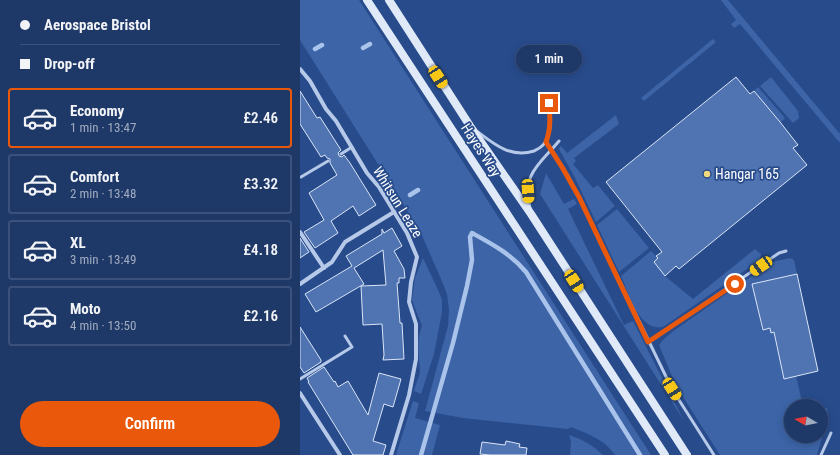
<!DOCTYPE html>
<html lang="en">
<head>
<meta charset="utf-8">
<style>
	:root { --surface:#1e3868; --page:#2b4371; --text:#f1f3f6; --muted:#a1acc0; --line:#3c527c; --accent:#ea580c }
	body { margin:0; font-family:"Roboto Condensed",sans-serif; background:var(--page); color:var(--text); height:100vh; display:flex; flex-direction:column; font-size:15px; white-space:nowrap }
	* { box-sizing:border-box; margin:0 }
	p { font-size:13px; color:var(--muted) }
	.icon { flex:none; width:22px; height:22px; fill:none; stroke:currentColor; stroke-width:2; stroke-linecap:round; stroke-linejoin:round }
	.map { position:relative; flex:1; overflow:hidden }
	.side { display:flex; flex-direction:column; background:var(--surface); width:300px }
	.side>* { flex:none }
	.top-card { display:grid; align-content:center; height:88px; padding:0 20px; background:var(--surface) }
	.needle { width:26px; rotate:279deg }
	.fabs { position:absolute; left:484px; top:399px; display:grid; gap:8px }
	.fabs a { display:grid; place-items:center; width:44px; height:44px; border-radius:50%; background:var(--surface); box-shadow:0 2px 10px #0003,0 0 0 1px var(--line); font-size:20px }
	.end { position:absolute; width:18px; height:18px; margin:-9px; border:5px solid #ea580c; background:#fff; box-shadow:0 0 0 2px #fff }
	.from { border-radius:50% }
	.bubble { position:absolute; height:28px; border-radius:14px; background:var(--surface); box-shadow:0 2px 10px #0003,0 0 0 1px var(--line); font-size:13px; font-weight:600; line-height:28px; text-align:center }
	.car { position:absolute; width:12px; height:24px; margin:-12px -6px; border-radius:5px; box-shadow:0 0 3px 1px #0007; background:linear-gradient(#f5c518 24%,#345 0 40%,#f5c518 0 76%,#345 0 86%,#f5c518 0) }
	.top-card b { display:flex; align-items:center; gap:14px; height:38px; font-size:15px }
	.top-card b+b { border-top:1px solid var(--line) }
	.top-card i { width:10px; height:10px; background:var(--text) }
	ul { padding:0; list-style:none }
	li { display:flex; align-items:center; gap:12px; height:60px; margin:0 8px 6px; padding:0 12px; border:2px solid var(--line); border-radius:4px }
	li div { flex:1 }
	li b { display:block; font-size:15px }
	li em { font-style:normal; font-weight:600 }
	li.current { border-color:var(--accent) }
	li>.icon { width:36px; height:36px; stroke-width:1.5 }
	.primary-button { display:flex; gap:8px; margin-top:auto; padding:8px 20px }
	.primary-button a { flex:1; height:46px; border-radius:24px; background:var(--accent); color:#fff; font-size:16px; font-weight:600; line-height:46px; text-align:center }
	main { display:flex; flex:1; min-height:0 }
	.map>svg:first-child { display:block }
</style>
</head>
<body>
<main>
<section class="side">
<div class="top-card">
<b><i class="from"></i>Aerospace Bristol</b>
<b><i></i>Drop-off</b>
</div>
<ul>
<li class="current"><svg class="icon" aria-label="car" viewBox="0 0 24 24"><path d="M5 17H2v-5l4-1 3-4h7l3 4 3 1v5h-3M9 17h6M6 11h13"/><circle cx="7" cy="17" r="2"/><circle cx="17" cy="17" r="2"/></svg><div><b>Economy</b><p>1 min · 13:47</p></div><em>£2.46</em></li>
<li><svg class="icon" aria-label="car" viewBox="0 0 24 24"><path d="M5 17H2v-5l4-1 3-4h7l3 4 3 1v5h-3M9 17h6M6 11h13"/><circle cx="7" cy="17" r="2"/><circle cx="17" cy="17" r="2"/></svg><div><b>Comfort</b><p>2 min · 13:48</p></div><em>£3.32</em></li>
<li><svg class="icon" aria-label="car" viewBox="0 0 24 24"><path d="M5 17H2v-5l4-1 3-4h7l3 4 3 1v5h-3M9 17h6M6 11h13"/><circle cx="7" cy="17" r="2"/><circle cx="17" cy="17" r="2"/></svg><div><b>XL</b><p>3 min · 13:49</p></div><em>£4.18</em></li>
<li><svg class="icon" aria-label="car" viewBox="0 0 24 24"><path d="M5 17H2v-5l4-1 3-4h7l3 4 3 1v5h-3M9 17h6M6 11h13"/><circle cx="7" cy="17" r="2"/><circle cx="17" cy="17" r="2"/></svg><div><b>Moto</b><p>4 min · 13:50</p></div><em>£2.16</em></li>
</ul>
<div class="primary-button"><a>Confirm</a></div>
</section>
<div class="map">
<svg width="540" height="455" viewBox="0 0 540 455">
	<rect width="100%" height="100%" fill="#284b8b"/>
	<path fill="#3c64a7" d="M0,0H59L351,455H315C304,439 288,434 271,427L268,429L163,418L125,411L148,326L149,310L147,294L141,279L120,231L0,40Z
		M421,0H428L540,134V141L539,142L440,24L434,28L431,24L436,20Z
		M413,39L416,42L344,101L341,98Z
		M471,77L498,111L499,118L493,123L460,86Z
		M458,87L485,118L480,123L454,91Z
		M316,115L319,124L274,158L276,161L273,164L293,188L298,185L315,206L296,222L274,176L260,151L259,148L261,146L267,153Z
		M246,173L264,204L274,199L277,204L268,209L324,325L333,321L384,421L240,194Z
		M317,209L349,248L319,272L297,225Z
		M455,249L461,254L460,260L363,327C339,332 329,293 321,276L351,251L358,258L354,262L365,276L393,299Z
		M123,258L139,292L142,300V312L134,354L121,394L114,391C115,385 120,376 120,370C119,355 116,340 122,326L112,300L115,278Z
		M490,258L494,260L497,274L453,284L462,330L470,328L471,333L474,332L484,378L496,376L503,406H491V436H521V409L527,408L528,418L517,455H420L376,386L359,345L363,340L372,332L466,266L476,261Z
		M113,401L119,403L115,418L140,425L132,455H96Z
		M269,435C282,439 294,446 303,455H270L271,441Z"/>
	<g fill="none" stroke-linecap="round" stroke-linejoin="round">
		<path stroke="#aac3ea" stroke-width="4.5" d="M63,48L70,44
			M15,49L22,45
			M110,195L118,190
			M121,455L153,343L167,286L172,260L170,237L172,233C192,244 211,254 226,272L340,455"/>
	</g>
	<path fill="#5074b2" stroke="#dae5f7" d="M436,77L450,94L454,91L480,122L498,145L493,148L507,165L379,269L376,266L365,276L354,262L358,258L356,256L362,252L306,182Z
		M0,91L17,118L20,117L41,150L38,153L39,156L42,157L44,155L50,163L76,205L59,216L53,206L31,221L38,233L15,248L4,232L24,220L9,193L37,175L30,163V159L27,158L25,155L21,157L0,124Z
		M92,228L102,246L94,251L104,269L105,278H99V283H97L100,323H102L104,359L83,360L84,355L82,324L63,325L61,286L86,285L83,250L54,268L64,284L16,312L5,294L52,266L46,256L82,234V229L84,233Z
		M0,238L9,252L0,258Z
		M497,274L518,371L484,379L474,332L471,333L470,328L463,330L452,284Z
		M0,327L21,360V362L4,373L0,367Z
		M24,367L34,382L35,381L38,387L48,381L68,415L79,373L101,379L93,407L84,404L73,441L86,445L83,455H53L8,382H9L7,378Z
		M206,441L220,444L219,447L227,448L226,455H190L180,454L182,442L205,445Z"/>
	<g fill="none" stroke-linecap="round" stroke-linejoin="round">
		<path stroke="#b6c9e9" stroke-width="3" d="M178,132C195,145 211,158 234,151C241,148 246,144 248,136C252,126 250,114 249,103
			M246,142L268,176L279,197L372,389L414,455
			M41,154L52,147
			M1,177L28,161
			M230,208C222,173 239,165 259,141
			M348,342L479,253L486,251
			M0,379L52,347L45,336
			M521,455L531,433"/>
		<path stroke="#b6c9e9" stroke-width="4" d="M0,69L10,81L26,109L36,121L67,173L79,187L107,233L117,257L111,282L109,302L116,324V359L109,395L91,455
			M0,232L24,268
			M0,284L32,262L45,242L94,212
			M0,393L40,455"/>
		<path stroke="#e0e9f8" stroke-width="8" d="M67,0L365,455
			M89,0L170,126L231,214L387,455"/>
	</g>
	<g fill="none" stroke-linecap="round" stroke-linejoin="round">
		<path stroke="#ea580c" stroke-width="5" d="M249,103C250,116 251,129 246,142L262,167L279,197L348,342L435,284"/>
	</g>
	<circle fill="#f2d87c" stroke="#284b8b" stroke-width="1.5" cx="407" cy="174" r="4"/>
	<g text-anchor="middle" dominant-baseline="central" stroke-width="3.5" stroke-linejoin="round" paint-order="stroke">
		<g font-size="14" fill="#fff" stroke="#284b8b">
			<text transform="translate(181 150) rotate(57)">Hayes Way</text>
			<text transform="translate(98 202) rotate(58)">Whitsun Leaze</text>
		</g>
		<g font-size="14" fill="#fff" stroke="#284b8b" text-anchor="start">
			<text x="415" y="174">Hangar 165</text>
		</g>
	</g>
</svg>
<div class="fabs">
<a><svg class="needle" viewBox="-14 -14 28 28"><path d="M0-13l5 13h-10z" fill="#e53935"/><path d="M0 13l5-13h-10z" fill="#a1acc0"/></svg></a>
</div>
<i class="end from" style="left:435px;top:284px"></i>
<i class="end" style="left:249px;top:103px"></i>
<div class="bubble" style="left:216px;top:45px;width:66px">1 min</div>
<i class="car" style="left:138px;top:77px;rotate:147deg"></i>
<i class="car" style="left:228px;top:191px;rotate:176deg"></i>
<i class="car" style="left:461px;top:266px;rotate:235deg"></i>
<i class="car" style="left:274px;top:281px;rotate:147deg"></i>
<i class="car" style="left:372px;top:389px;rotate:148deg"></i>
</div>
</main>
</body>
</html>
